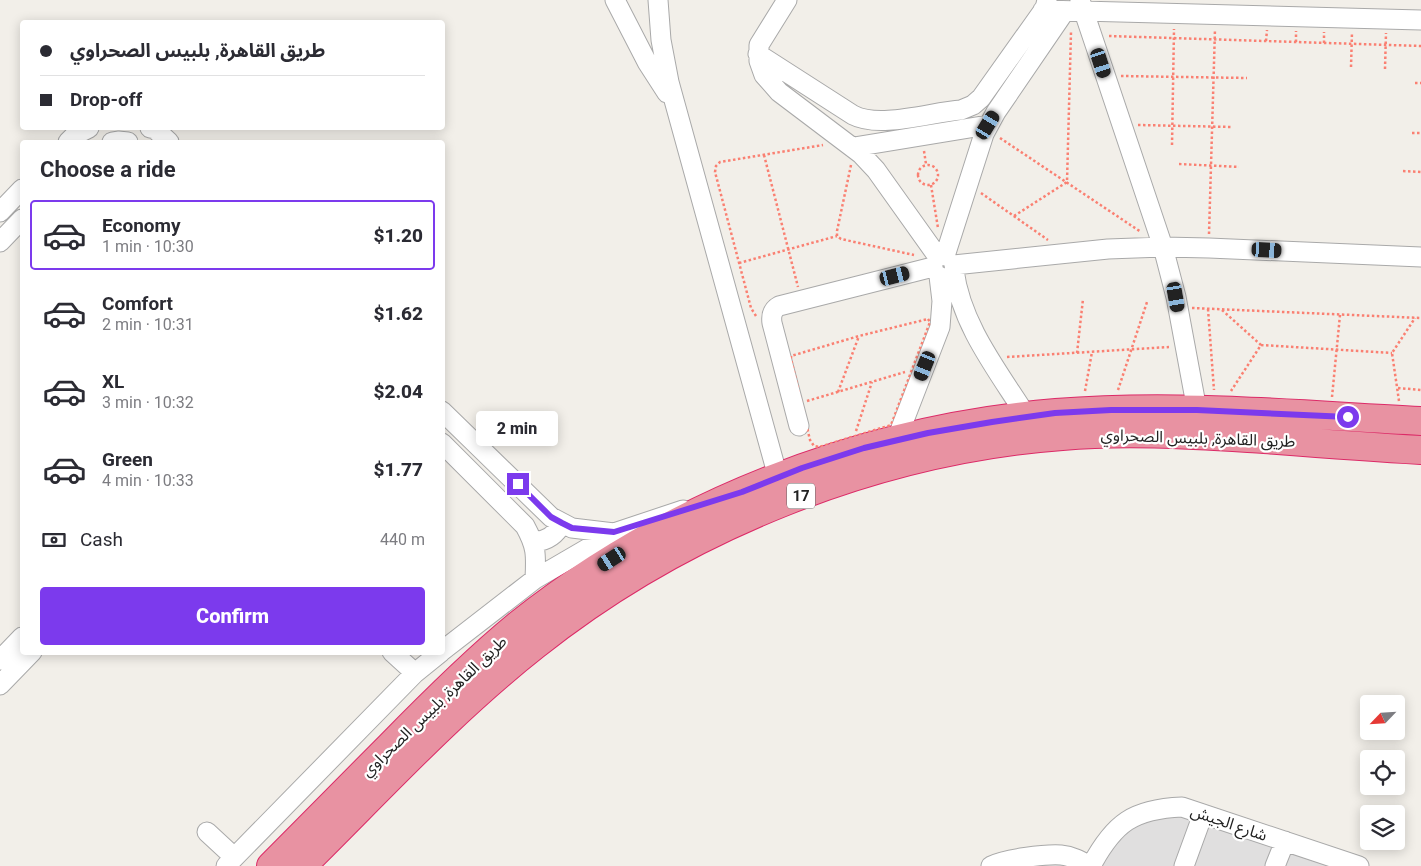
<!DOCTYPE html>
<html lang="en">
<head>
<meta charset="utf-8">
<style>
	:root { --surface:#fff; --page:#f7f7f7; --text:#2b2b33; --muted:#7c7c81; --line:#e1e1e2; --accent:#7c3aed }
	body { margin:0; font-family:Roboto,"Noto Sans Arabic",sans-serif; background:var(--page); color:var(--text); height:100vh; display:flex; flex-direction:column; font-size:19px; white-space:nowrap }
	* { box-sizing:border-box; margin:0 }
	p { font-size:16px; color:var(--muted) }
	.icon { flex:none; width:28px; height:28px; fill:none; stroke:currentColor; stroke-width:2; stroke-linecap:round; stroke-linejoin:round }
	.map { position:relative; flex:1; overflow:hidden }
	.panel { position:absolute; left:20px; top:140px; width:425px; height:515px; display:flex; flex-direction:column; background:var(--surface); border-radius:5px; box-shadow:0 2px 12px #0003 }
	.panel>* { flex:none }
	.banner { position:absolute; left:20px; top:20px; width:425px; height:110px; border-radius:5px; box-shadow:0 2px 12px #0003; display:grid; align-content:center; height:110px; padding:0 20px; background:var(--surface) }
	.needle { width:32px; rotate:245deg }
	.fabs { position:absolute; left:1360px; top:695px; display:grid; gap:10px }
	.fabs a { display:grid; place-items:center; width:45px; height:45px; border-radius:5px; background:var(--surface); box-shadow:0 2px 12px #0003; font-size:25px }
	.end { position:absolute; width:22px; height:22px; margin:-11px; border:6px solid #7c3aed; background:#fff; box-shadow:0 0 0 2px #fff }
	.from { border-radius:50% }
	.bubble { position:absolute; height:35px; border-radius:5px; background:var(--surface); box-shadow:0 2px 12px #0003; font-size:16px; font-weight:800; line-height:35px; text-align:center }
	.car { position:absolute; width:15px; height:30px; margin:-15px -8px; border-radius:6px; box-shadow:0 0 4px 1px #0007; background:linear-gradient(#222 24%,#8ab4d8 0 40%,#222 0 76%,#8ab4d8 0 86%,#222 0) }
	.banner b { display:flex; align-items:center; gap:18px; height:48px; font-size:19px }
	.banner b+b { border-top:1px solid var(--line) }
	.banner i { width:12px; height:12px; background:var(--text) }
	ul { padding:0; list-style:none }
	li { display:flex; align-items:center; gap:15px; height:70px; margin:0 10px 8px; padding:0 10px; border:2px solid transparent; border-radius:5px }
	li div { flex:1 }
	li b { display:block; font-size:19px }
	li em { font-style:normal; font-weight:800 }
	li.current { border-color:var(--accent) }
	li>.icon { width:45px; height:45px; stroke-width:1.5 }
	h2 { padding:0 20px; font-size:22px; line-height:60px }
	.pay { display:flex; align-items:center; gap:12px; height:55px; padding:0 20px; font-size:19px }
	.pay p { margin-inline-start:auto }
	.button { display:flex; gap:10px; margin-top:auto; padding:10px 20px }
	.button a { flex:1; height:58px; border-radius:5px; background:var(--accent); color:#fff; font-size:20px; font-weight:800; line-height:58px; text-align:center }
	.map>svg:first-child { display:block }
</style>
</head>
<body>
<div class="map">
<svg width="1421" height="866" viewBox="0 0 1421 866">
	<rect width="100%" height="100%" fill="#f2efe9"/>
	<path fill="#e0dfdf" d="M1167,807L1341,866H997L1084,860L1129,821Z"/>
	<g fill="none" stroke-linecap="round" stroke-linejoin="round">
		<g stroke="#a9a9a9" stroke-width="21">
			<path id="minor" d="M615,0L647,62L667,93
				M658,0L661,40L669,82L778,477
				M787,0L759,45V61L764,75L779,92L861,154L876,170L938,257
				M1080,0L1163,247L1176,297L1197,410
				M1043,10L1421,20
				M758,54L853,115C880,129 931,112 961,110L973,105L981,98L1045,8L1047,0
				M150,128L155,129L169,142
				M68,142L75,135L89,128
				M112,142L118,141L128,142
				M854,147L988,125
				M0,212L22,189
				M0,242L22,219
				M945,256L984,134L996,112L1065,11
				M954,265L1108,249L1163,247L1209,248L1421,257
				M954,270C961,325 998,371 1027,417
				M442,411L551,517L572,528L614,533
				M799,426L772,323C771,316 772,310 779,306L933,267
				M896,441L940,327L942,301L939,276
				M442,443L525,526C537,548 536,555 535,579
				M534,542C547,541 556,535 562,523
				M442,651L535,579L614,533L683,510
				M392,652L415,673
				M0,660L22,637
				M0,685L32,652
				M207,832L234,857
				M226,866L415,673L441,652
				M991,866C1006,859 1044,854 1061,855C1072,856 1081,861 1090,866
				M1091,866C1114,823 1133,809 1182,807L1359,866
				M1184,866L1203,814
				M1275,866L1285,841"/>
		</g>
		<g stroke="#dc2a67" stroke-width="30">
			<path id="highway" d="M271,866C311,826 350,786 390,746C431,704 473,662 518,625C670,504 863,429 1056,413C1177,403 1300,415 1421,421
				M302,866C378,791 451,711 535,645C682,528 875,450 1062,436C1129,430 1197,435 1264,439C1316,443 1369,447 1421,450"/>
		</g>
		<path stroke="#fa8072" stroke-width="2.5" stroke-dasharray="2.5 2.5" stroke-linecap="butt" d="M1109,36L1421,46
			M1266,41L1267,30
			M1296,42V31
			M1324,43V32
			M1351,67L1352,32
			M1385,69L1386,33
			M1121,76L1247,78
			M1415,83H1421
			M1138,125L1233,127
			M1412,133H1421
			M1000,138L1141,232
			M1172,145L1174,29
			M924,151L926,164
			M764,155L798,287
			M1179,164L1239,167
			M918 175a10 10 0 1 1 20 0a10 10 0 1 1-20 0Z
			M851,165L837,231V236L841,239L914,255
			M1403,171L1421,172
			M931,185L938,228
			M981,193L1048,240
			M1014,216L1067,182L1071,32
			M1209,234L1215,29
			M739,263L837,236
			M1192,308L1421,318
			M1208,309L1214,390
			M1222,310L1261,345L1231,391
			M756,316L751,308L715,172L716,166L720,162L823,145
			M928,319L930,322L891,425L819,447L814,446L810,440L791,359V356L859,336Z
			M1261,345L1392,353
			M1077,353L1083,299
			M1007,357L1169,347
			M1398,388L1421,390
			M1118,390L1147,302
			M1085,391L1092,352
			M838,392L859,336
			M1332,397L1340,315
			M807,401L905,372
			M1399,401L1392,353L1415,318
			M856,431L872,382"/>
		<use href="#minor" stroke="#fff" stroke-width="19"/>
		<use href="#highway" stroke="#e892a2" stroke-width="28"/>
	</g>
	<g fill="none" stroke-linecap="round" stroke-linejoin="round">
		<path stroke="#7c3aed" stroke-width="6" d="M518,484L551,517L562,523L572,528L614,532L742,492L802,468L864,448L928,433L992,422L1055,413L1111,410H1197L1348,417"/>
	</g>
	<g text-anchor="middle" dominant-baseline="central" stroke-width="4.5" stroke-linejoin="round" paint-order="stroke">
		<rect fill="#fff" stroke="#646464" stroke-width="1" x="787" y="483.5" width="28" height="25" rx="4"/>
		<g font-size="15" font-weight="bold" fill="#222">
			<text x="801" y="496">17</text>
		</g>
		<g font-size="16" fill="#222" stroke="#fff">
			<text transform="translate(1198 438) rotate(2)">طريق القاهرة, بلبيس الصحراوي</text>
			<text transform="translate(434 706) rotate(-44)">طريق القاهرة, بلبيس الصحراوي</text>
			<text transform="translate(1229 823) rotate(19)">شارع الجيش</text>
		</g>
	</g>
</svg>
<div class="fabs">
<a><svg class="needle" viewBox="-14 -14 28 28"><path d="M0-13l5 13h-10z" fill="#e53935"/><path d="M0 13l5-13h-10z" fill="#7c7c81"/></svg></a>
<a><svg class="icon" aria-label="locate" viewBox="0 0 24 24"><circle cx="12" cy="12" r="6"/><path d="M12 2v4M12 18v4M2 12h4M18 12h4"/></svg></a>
<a><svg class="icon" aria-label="layers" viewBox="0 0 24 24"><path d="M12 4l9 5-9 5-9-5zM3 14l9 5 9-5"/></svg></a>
</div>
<i class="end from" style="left:1348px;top:417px"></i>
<i class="end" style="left:518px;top:484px"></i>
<div class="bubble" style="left:476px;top:411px;width:82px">2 min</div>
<i class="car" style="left:1101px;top:63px;rotate:162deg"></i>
<i class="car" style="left:988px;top:125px;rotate:31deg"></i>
<i class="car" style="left:1267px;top:250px;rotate:93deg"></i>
<i class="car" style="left:895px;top:276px;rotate:76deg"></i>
<i class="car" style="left:1176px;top:297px;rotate:170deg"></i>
<i class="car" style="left:925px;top:366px;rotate:202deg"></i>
<i class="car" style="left:612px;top:559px;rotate:237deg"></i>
<div class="banner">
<b><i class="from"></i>طريق القاهرة, بلبيس الصحراوي</b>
<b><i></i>Drop-off</b>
</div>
<section class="panel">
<h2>Choose a ride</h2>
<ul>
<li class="current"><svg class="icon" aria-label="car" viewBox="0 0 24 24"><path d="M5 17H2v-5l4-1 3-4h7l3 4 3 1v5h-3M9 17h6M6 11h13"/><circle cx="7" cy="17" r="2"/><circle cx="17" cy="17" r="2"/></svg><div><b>Economy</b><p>1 min · 10:30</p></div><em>$1.20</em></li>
<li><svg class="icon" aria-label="car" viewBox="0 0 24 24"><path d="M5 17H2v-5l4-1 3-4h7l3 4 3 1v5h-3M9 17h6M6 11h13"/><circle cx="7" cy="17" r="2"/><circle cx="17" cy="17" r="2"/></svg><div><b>Comfort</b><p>2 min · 10:31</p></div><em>$1.62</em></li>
<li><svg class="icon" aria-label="car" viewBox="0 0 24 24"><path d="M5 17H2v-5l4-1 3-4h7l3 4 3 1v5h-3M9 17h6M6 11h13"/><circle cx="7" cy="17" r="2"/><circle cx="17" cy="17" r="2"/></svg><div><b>XL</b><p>3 min · 10:32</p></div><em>$2.04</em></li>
<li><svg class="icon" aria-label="car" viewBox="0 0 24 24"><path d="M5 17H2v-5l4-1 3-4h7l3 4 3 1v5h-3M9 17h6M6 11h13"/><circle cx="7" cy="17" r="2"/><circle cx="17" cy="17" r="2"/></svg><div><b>Green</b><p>4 min · 10:33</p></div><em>$1.77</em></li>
</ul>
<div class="pay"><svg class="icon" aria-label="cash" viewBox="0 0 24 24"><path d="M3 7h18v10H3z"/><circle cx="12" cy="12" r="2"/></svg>Cash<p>440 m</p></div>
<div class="button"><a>Confirm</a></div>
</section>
</div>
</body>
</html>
